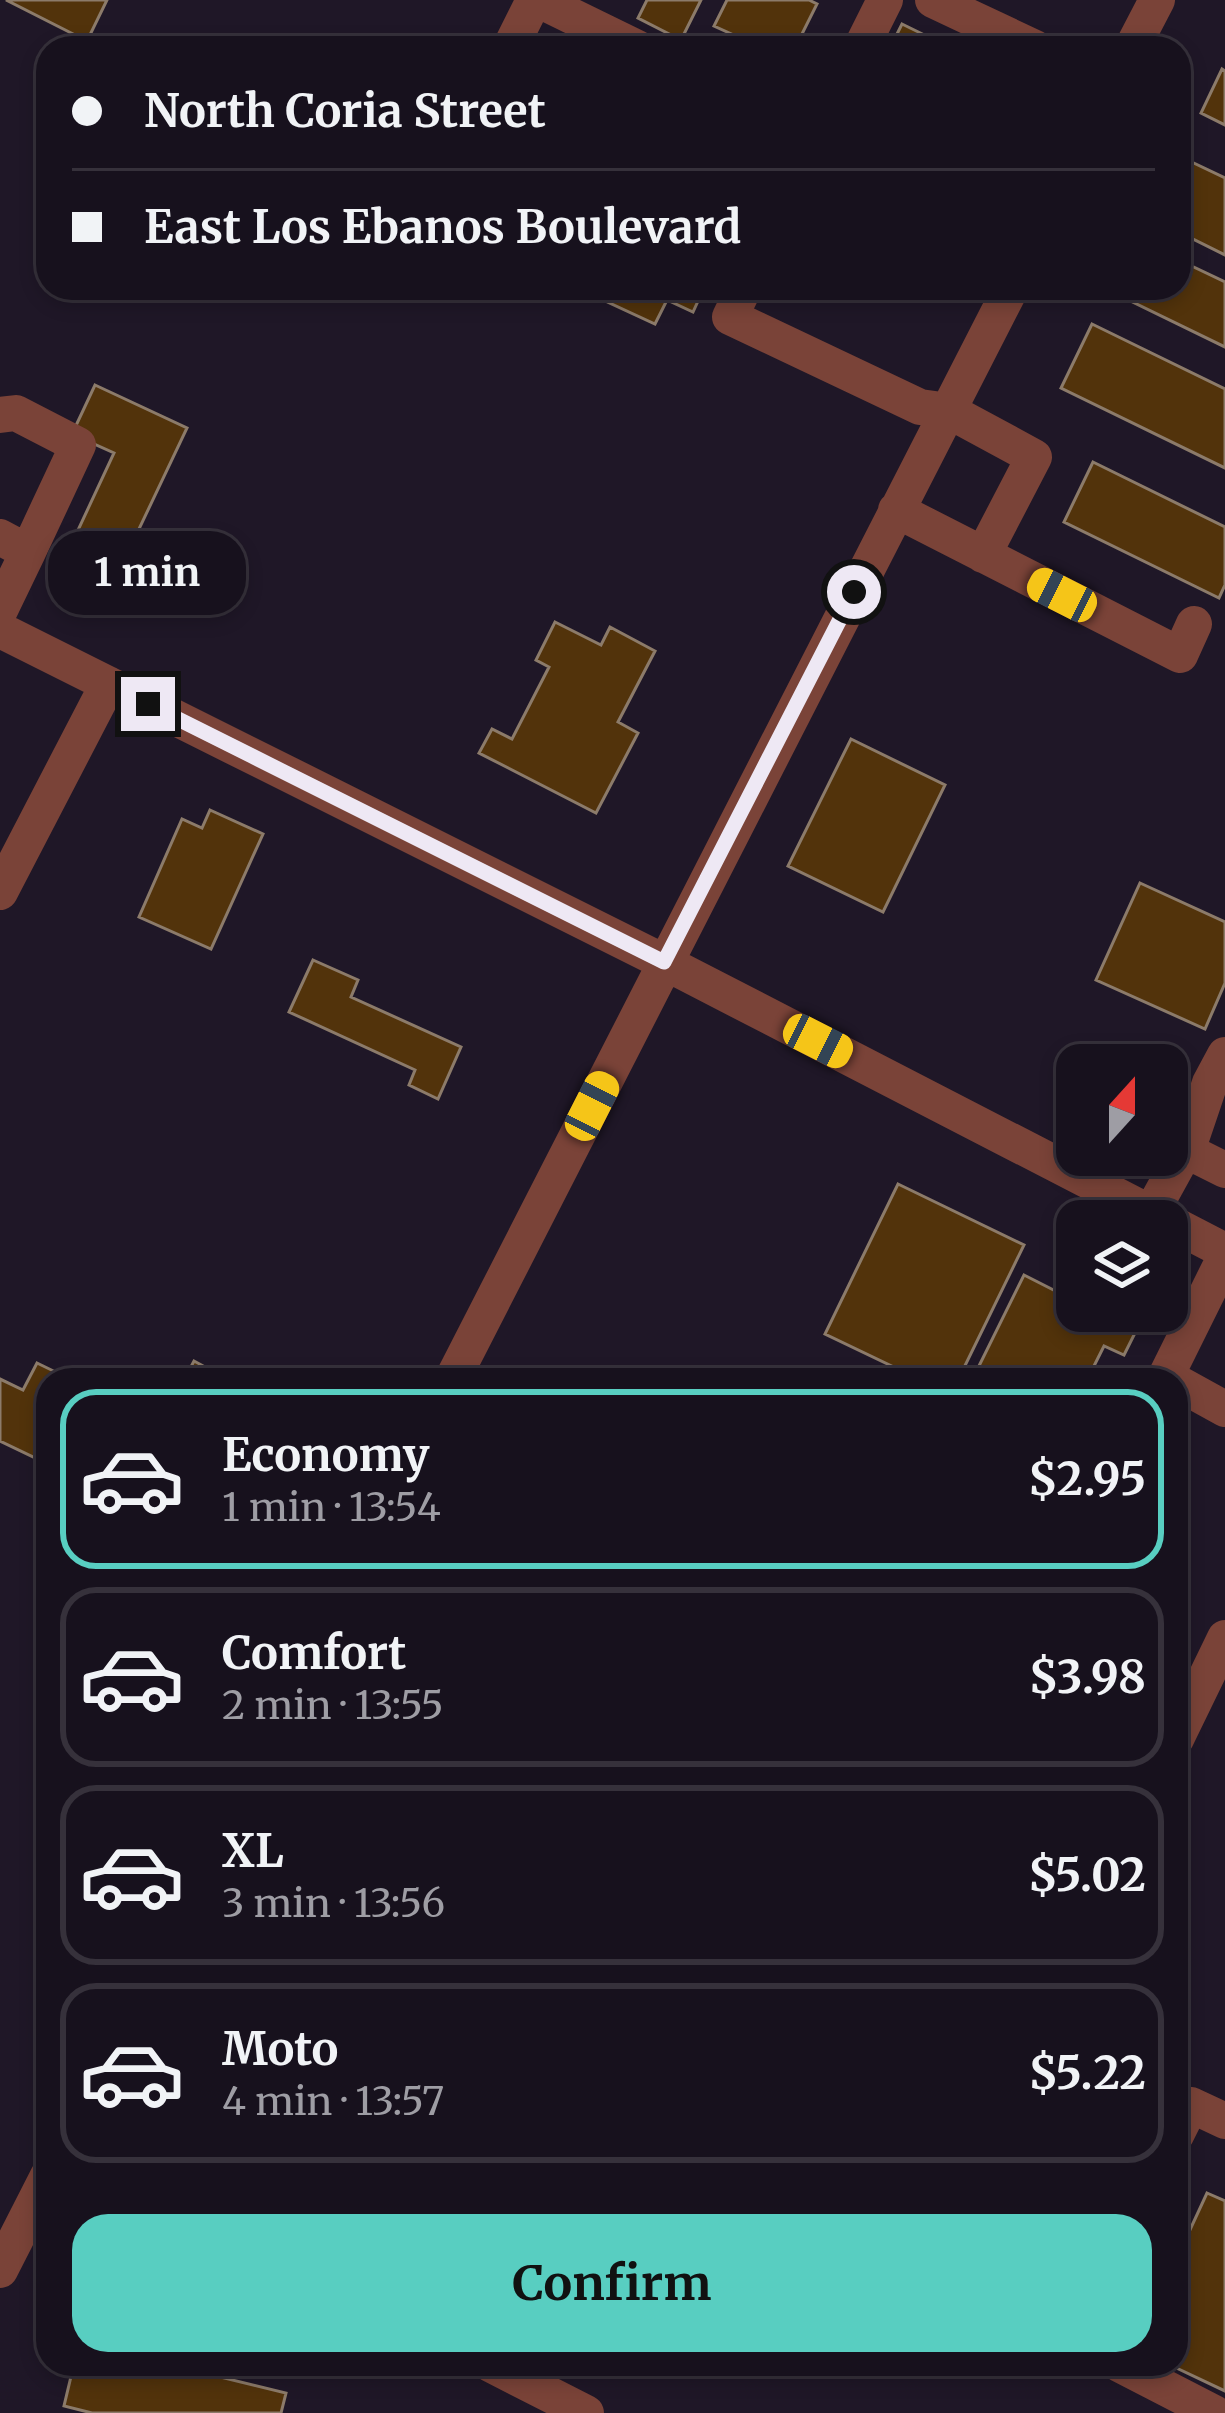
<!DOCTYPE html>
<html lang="en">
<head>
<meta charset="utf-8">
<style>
	:root { --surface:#17111d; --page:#201a26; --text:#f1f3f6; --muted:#9e9da4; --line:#36313b; --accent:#58cec1 }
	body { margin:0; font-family:Merriweather,serif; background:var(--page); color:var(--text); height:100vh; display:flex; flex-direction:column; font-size:45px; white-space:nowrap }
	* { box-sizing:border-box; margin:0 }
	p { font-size:39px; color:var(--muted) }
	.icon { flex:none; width:66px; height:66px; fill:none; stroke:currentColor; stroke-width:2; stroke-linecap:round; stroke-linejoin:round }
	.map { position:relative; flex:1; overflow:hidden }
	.details { position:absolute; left:36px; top:1368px; width:1152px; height:1008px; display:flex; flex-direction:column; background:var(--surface); border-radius:36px; box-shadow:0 6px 18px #0003,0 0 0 3px var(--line) }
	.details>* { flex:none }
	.banner { position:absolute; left:36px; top:36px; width:1155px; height:264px; border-radius:36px; box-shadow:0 6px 18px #0003,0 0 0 3px var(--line); display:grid; align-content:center; height:264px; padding:0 36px; background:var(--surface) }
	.needle { width:78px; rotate:21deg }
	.tools { position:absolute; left:1056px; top:1044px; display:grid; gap:24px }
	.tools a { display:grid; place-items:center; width:132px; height:132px; border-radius:24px; background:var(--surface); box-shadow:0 6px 18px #0003,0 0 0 3px var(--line); font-size:60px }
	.end { position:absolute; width:54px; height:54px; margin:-27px; border:15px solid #eee8f4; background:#111; box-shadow:0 0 0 6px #111 }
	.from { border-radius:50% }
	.bubble { position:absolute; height:84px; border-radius:36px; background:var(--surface); box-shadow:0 6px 18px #0003,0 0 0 3px var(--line); font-size:39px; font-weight:700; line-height:84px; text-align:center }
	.car { position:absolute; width:36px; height:72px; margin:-36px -18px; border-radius:15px; box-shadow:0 0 9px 3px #0007; background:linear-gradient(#f5c518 24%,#345 0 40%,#f5c518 0 76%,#345 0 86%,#f5c518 0) }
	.banner b { display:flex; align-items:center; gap:42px; height:114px; font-size:45px }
	.banner b+b { border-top:3px solid var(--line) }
	.banner i { width:30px; height:30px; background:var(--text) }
	ul { padding:21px 0 0; list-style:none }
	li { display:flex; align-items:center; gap:36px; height:180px; margin:0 24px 18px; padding:0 12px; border:6px solid var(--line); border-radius:36px }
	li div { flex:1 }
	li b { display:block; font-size:45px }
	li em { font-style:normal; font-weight:700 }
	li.current { border-color:var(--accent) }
	li>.icon { width:108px; height:108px; stroke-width:1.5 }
	.action { display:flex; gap:24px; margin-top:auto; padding:24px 36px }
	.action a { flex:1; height:138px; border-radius:36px; background:var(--accent); color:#111; font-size:48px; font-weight:700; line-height:138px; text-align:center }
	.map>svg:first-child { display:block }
</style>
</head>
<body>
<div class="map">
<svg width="1225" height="2413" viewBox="0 0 1225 2413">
	<rect width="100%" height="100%" fill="#1f1727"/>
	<path fill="#52330b" stroke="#8c7b6a" stroke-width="3" d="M6,0H107L87,41Z
		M647,0H701L681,40L638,18Z
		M727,0H809L817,4L795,48H733L738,37L714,26Z
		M902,24L951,48H890Z
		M1222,69L1225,71V125L1201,113Z
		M1179,156L1225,178V255L1179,232Z
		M1179,260L1225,282V347L1110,291L1111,288H1179Z
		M606,288H704L693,312L667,300L655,324L601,299Z
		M1092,324L1225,389V468L1061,388Z
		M95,385L187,428L100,611L51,588L114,453L72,434Z
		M1093,462L1225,527V585L1219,598L1064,522Z
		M555,622L601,645L610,627L655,651L618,722L638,733L596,813L479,753L492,729L512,739L549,667L536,660Z
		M851,739L945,785L883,912L788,866Z
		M210,810L263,834L211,949L139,917L182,819L202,828Z
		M1140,883L1225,922V983L1205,1029L1096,980Z
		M313,960L358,980L351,997L461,1047L438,1099L409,1085L415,1070L289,1012Z
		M898,1184L1024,1245L958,1380H921L825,1334Z
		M1024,1275L1077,1302V1311H1146L1124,1355L1104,1346L1087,1380H972Z
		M194,1361L229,1380H184Z
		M37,1363L72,1380H48V1464L0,1441V1379L23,1390Z
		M1207,2193L1225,2201V2391L1168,2364H1176V2260Z
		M74,2364H167L286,2393L281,2413H92L64,2406Z"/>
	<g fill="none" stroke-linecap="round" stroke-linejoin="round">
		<path stroke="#7a4338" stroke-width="36" d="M539,0L637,48
			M933,0L1035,48
			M510,48L534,0
			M861,48L885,0
			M1132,48L1157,0
			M744,288L730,317L920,407L949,411L1034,457L983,555
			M0,415L16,413L78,445L28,552L0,537
			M896,510L1180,655L1194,624
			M0,610L28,552
			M0,630L664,962L1166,1221
			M0,892L108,684
			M1185,1150L1225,1170
			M1151,1213L1190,1142L1210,1083L1225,1055
			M1167,1221L1225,1251
			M452,1380L1011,288
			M1164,1380L1225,1257
			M1176,1382L1225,1409
			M1176,1739L1225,1638
			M1176,2135L1191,2105L1225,2121
			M0,2270L48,2176
			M490,2364L586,2413
			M1119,2364L1214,2413"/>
	</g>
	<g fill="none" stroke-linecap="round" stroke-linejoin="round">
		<path stroke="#eee8f4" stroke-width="15" d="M148,704L664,962L854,592"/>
	</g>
</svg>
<div class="tools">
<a><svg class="needle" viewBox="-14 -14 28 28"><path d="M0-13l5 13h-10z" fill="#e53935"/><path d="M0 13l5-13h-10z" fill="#9e9da4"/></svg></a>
<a><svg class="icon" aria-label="layers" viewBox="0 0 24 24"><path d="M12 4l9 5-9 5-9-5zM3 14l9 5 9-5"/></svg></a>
</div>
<i class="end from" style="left:854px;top:592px"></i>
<i class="end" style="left:148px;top:704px"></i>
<div class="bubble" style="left:48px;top:531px;width:198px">1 min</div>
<i class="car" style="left:1062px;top:595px;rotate:297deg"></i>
<i class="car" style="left:818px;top:1041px;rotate:117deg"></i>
<i class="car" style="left:592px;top:1106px;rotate:27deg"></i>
<div class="banner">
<b><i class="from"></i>North Coria Street</b>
<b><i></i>East Los Ebanos Boulevard</b>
</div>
<section class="details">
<ul>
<li class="current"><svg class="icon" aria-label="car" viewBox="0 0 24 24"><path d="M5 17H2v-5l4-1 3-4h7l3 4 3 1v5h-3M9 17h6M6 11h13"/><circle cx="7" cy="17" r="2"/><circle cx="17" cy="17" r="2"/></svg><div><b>Economy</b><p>1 min · 13:54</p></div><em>$2.95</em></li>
<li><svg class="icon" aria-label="car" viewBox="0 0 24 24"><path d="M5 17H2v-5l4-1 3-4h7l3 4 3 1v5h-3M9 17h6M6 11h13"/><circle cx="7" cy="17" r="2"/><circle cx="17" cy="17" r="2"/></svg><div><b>Comfort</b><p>2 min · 13:55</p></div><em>$3.98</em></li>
<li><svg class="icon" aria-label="car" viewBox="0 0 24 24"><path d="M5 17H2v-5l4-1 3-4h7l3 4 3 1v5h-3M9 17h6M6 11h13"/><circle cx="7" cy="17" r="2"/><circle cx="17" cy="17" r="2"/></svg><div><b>XL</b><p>3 min · 13:56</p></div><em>$5.02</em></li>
<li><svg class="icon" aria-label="car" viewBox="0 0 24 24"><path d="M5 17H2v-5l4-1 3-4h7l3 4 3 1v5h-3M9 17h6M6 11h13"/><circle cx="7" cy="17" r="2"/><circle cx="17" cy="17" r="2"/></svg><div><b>Moto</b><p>4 min · 13:57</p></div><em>$5.22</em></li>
</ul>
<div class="action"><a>Confirm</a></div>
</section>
</div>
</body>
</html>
